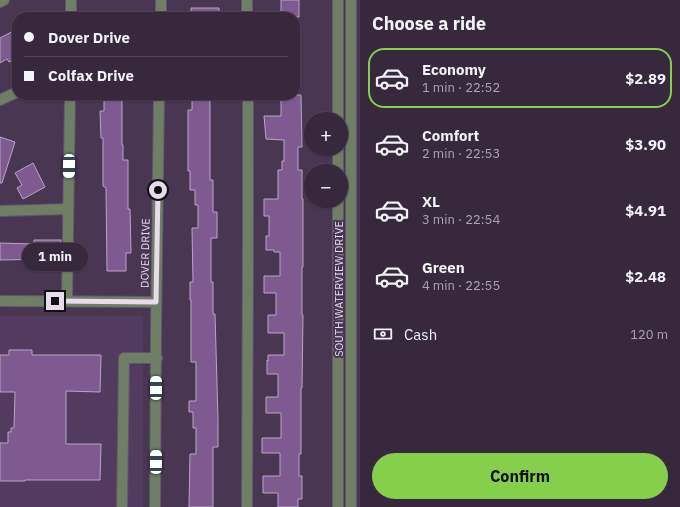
<!DOCTYPE html>
<html lang="en">
<head>
<meta charset="utf-8">
<style>
	:root { --surface:#37283e; --page:#3e3045; --text:#f1f3f6; --muted:#aaa6b0; --line:#514458; --accent:#85cf4c }
	body { margin:0; font-family:"IBM Plex Sans",sans-serif; background:var(--page); color:var(--text); height:100vh; display:flex; flex-direction:column; font-size:15px; white-space:nowrap }
	* { box-sizing:border-box; margin:0 }
	p { font-size:13px; color:var(--muted) }
	.icon { flex:none; width:22px; height:22px; fill:none; stroke:currentColor; stroke-width:2; stroke-linecap:round; stroke-linejoin:round }
	.map { position:relative; flex:1; overflow:hidden }
	.details { display:flex; flex-direction:column; background:var(--surface); width:320px }
	.details>* { flex:none }
	.hud { position:absolute; left:12px; top:12px; width:288px; height:88px; border-radius:16px; box-shadow:0 1px 3px #0004,0 0 0 1px var(--line); display:grid; align-content:center; height:88px; padding:0 12px; background:var(--surface) }
	.controls { position:absolute; left:304px; top:112px; display:grid; gap:8px }
	.controls a { display:grid; place-items:center; width:44px; height:44px; border-radius:50%; background:var(--surface); box-shadow:0 1px 3px #0004,0 0 0 1px var(--line); font-size:20px }
	.end { position:absolute; width:18px; height:18px; margin:-9px; border:5px solid #e7dbed; background:#111; box-shadow:0 0 0 2px #111 }
	.from { border-radius:50% }
	.bubble { position:absolute; height:28px; border-radius:14px; background:var(--surface); box-shadow:0 1px 3px #0004,0 0 0 1px var(--line); font-size:13px; font-weight:700; line-height:28px; text-align:center }
	.car { position:absolute; width:12px; height:24px; margin:-12px -6px; border-radius:5px; box-shadow:0 0 3px 1px #0007; background:linear-gradient(#fff 24%,#345 0 40%,#fff 0 76%,#345 0 86%,#fff 0) }
	.hud b { display:flex; align-items:center; gap:14px; height:38px; font-size:15px }
	.hud b+b { border-top:1px solid var(--line) }
	.hud i { width:10px; height:10px; background:var(--text) }
	ul { padding:0; list-style:none }
	li { display:flex; align-items:center; gap:12px; height:60px; margin:0 8px 6px; padding:0 4px; border:2px solid transparent; border-radius:16px }
	li div { flex:1 }
	li b { display:block; font-size:15px }
	li em { font-style:normal; font-weight:700 }
	li.active { border-color:var(--accent) }
	li>.icon { width:36px; height:36px; stroke-width:1.5 }
	h2 { padding:0 12px; font-size:18px; line-height:48px }
	.pay { display:flex; align-items:center; gap:10px; height:44px; padding:0 12px; font-size:15px }
	.pay p { margin-inline-start:auto }
	.primary-button { display:flex; gap:8px; margin-top:auto; padding:8px 12px }
	.primary-button a { flex:1; height:46px; border-radius:24px; background:var(--accent); color:#111; font-size:16px; font-weight:700; line-height:46px; text-align:center }
	main { display:flex; flex:1; min-height:0 }
	.map>svg:first-child { display:block }
</style>
</head>
<body>
<main>
<div class="map">
<svg width="360" height="507" viewBox="0 0 360 507">
	<rect width="100%" height="100%" fill="#493653"/>
	<path fill="#533b5f" d="M0,316H143V507H0Z"/>
	<path fill="#7e5a90" stroke="#bba4c7" d="M281,0H299V17H281Z
		M191,8H219V17H191Z
		M17,29V58L9,62L7,59L0,63V38Z
		M104,95H122V145H123V160H128V209H130L131,253H126V271H107L106,188L103,186V138H101L100,111H104Z
		M192,95H210V180H213V212H217V238H211V282H213V314H215L218,419V447H213V507H189L190,454H196V428H193V412H189V401H196V362H191V300H190V282H193L192,228H198V205H195V190H190V171H188V110H192Z
		M281,95H301L302,147H298V170H302V199H303V267H302V315H303L302,388H301V454H299V476H302V499H298V507H278V493H263V476H280V453H262V438H281V413H266V397H278V374H267V360L268,361V355H284V333H268V315H276V293H264V276H280V252H274V250H266V236H269V216H264V199H278V170H282V161H284V140L266,139L264,116H281Z
		M0,137L15,142L2,183H0Z
		M33,163L45,187L23,199L17,188L22,185L15,173Z
		M34,240H61V263H48V259L0,260V243L34,244Z
		M9,350H32V355H101L100,392L66,391V444H101L100,480H25V481H0V443H8V432H11V428H14L15,392H0V355H9Z"/>
	<g fill="none" stroke-linecap="round" stroke-linejoin="round">
		<g stroke="#65546f" stroke-width="12">
			<path id="minor" d="M247,0V17
				M338,0V119
				M0,2L4,0
				M71,17V0
				M161,17V0
				M0,100L17,92
				M338,171V149
				M0,211L68,209
				M0,301L156,302
				M67,301L70,95
				M122,507L124,358H157
				M155,507L156,330L159,95
				M247,507L248,240V95
				M338,507V201
				M351,507V0"/>
		</g>
		<use href="#minor" stroke="#6f7f66" stroke-width="10"/>
	</g>
	<g fill="none" stroke-linecap="round" stroke-linejoin="round">
		<path stroke="#e7dbed" stroke-width="5" d="M55,301L156,302L158,190"/>
	</g>
	<g text-anchor="middle" dominant-baseline="central" stroke-width="4" stroke-linejoin="round" paint-order="stroke">
		<g font-size="11" fill="#e7dbed" stroke="#493653">
			<text transform="translate(145 253) rotate(-89)">DOVER DRIVE</text>
			<text transform="translate(339 289) rotate(-90)">SOUTH WATERVIEW DRIVE</text>
		</g>
	</g>
</svg>
<div class="controls">
<a>+</a>
<a>−</a>
</div>
<i class="end from" style="left:158px;top:190px"></i>
<i class="end" style="left:55px;top:301px"></i>
<div class="bubble" style="left:22px;top:243px;width:66px">1 min</div>
<i class="car" style="left:69px;top:166px;rotate:181deg"></i>
<i class="car" style="left:156px;top:388px;rotate:0deg"></i>
<i class="car" style="left:156px;top:462px;rotate:0deg"></i>
<div class="hud">
<b><i class="from"></i>Dover Drive</b>
<b><i></i>Colfax Drive</b>
</div>
</div>
<section class="details">
<h2>Choose a ride</h2>
<ul>
<li class="active"><svg class="icon" aria-label="car" viewBox="0 0 24 24"><path d="M5 17H2v-5l4-1 3-4h7l3 4 3 1v5h-3M9 17h6M6 11h13"/><circle cx="7" cy="17" r="2"/><circle cx="17" cy="17" r="2"/></svg><div><b>Economy</b><p>1 min · 22:52</p></div><em>$2.89</em></li>
<li><svg class="icon" aria-label="car" viewBox="0 0 24 24"><path d="M5 17H2v-5l4-1 3-4h7l3 4 3 1v5h-3M9 17h6M6 11h13"/><circle cx="7" cy="17" r="2"/><circle cx="17" cy="17" r="2"/></svg><div><b>Comfort</b><p>2 min · 22:53</p></div><em>$3.90</em></li>
<li><svg class="icon" aria-label="car" viewBox="0 0 24 24"><path d="M5 17H2v-5l4-1 3-4h7l3 4 3 1v5h-3M9 17h6M6 11h13"/><circle cx="7" cy="17" r="2"/><circle cx="17" cy="17" r="2"/></svg><div><b>XL</b><p>3 min · 22:54</p></div><em>$4.91</em></li>
<li><svg class="icon" aria-label="car" viewBox="0 0 24 24"><path d="M5 17H2v-5l4-1 3-4h7l3 4 3 1v5h-3M9 17h6M6 11h13"/><circle cx="7" cy="17" r="2"/><circle cx="17" cy="17" r="2"/></svg><div><b>Green</b><p>4 min · 22:55</p></div><em>$2.48</em></li>
</ul>
<div class="pay"><svg class="icon" aria-label="cash" viewBox="0 0 24 24"><path d="M3 7h18v10H3z"/><circle cx="12" cy="12" r="2"/></svg>Cash<p>120 m</p></div>
<div class="primary-button"><a>Confirm</a></div>
</section>
</main>
</body>
</html>
